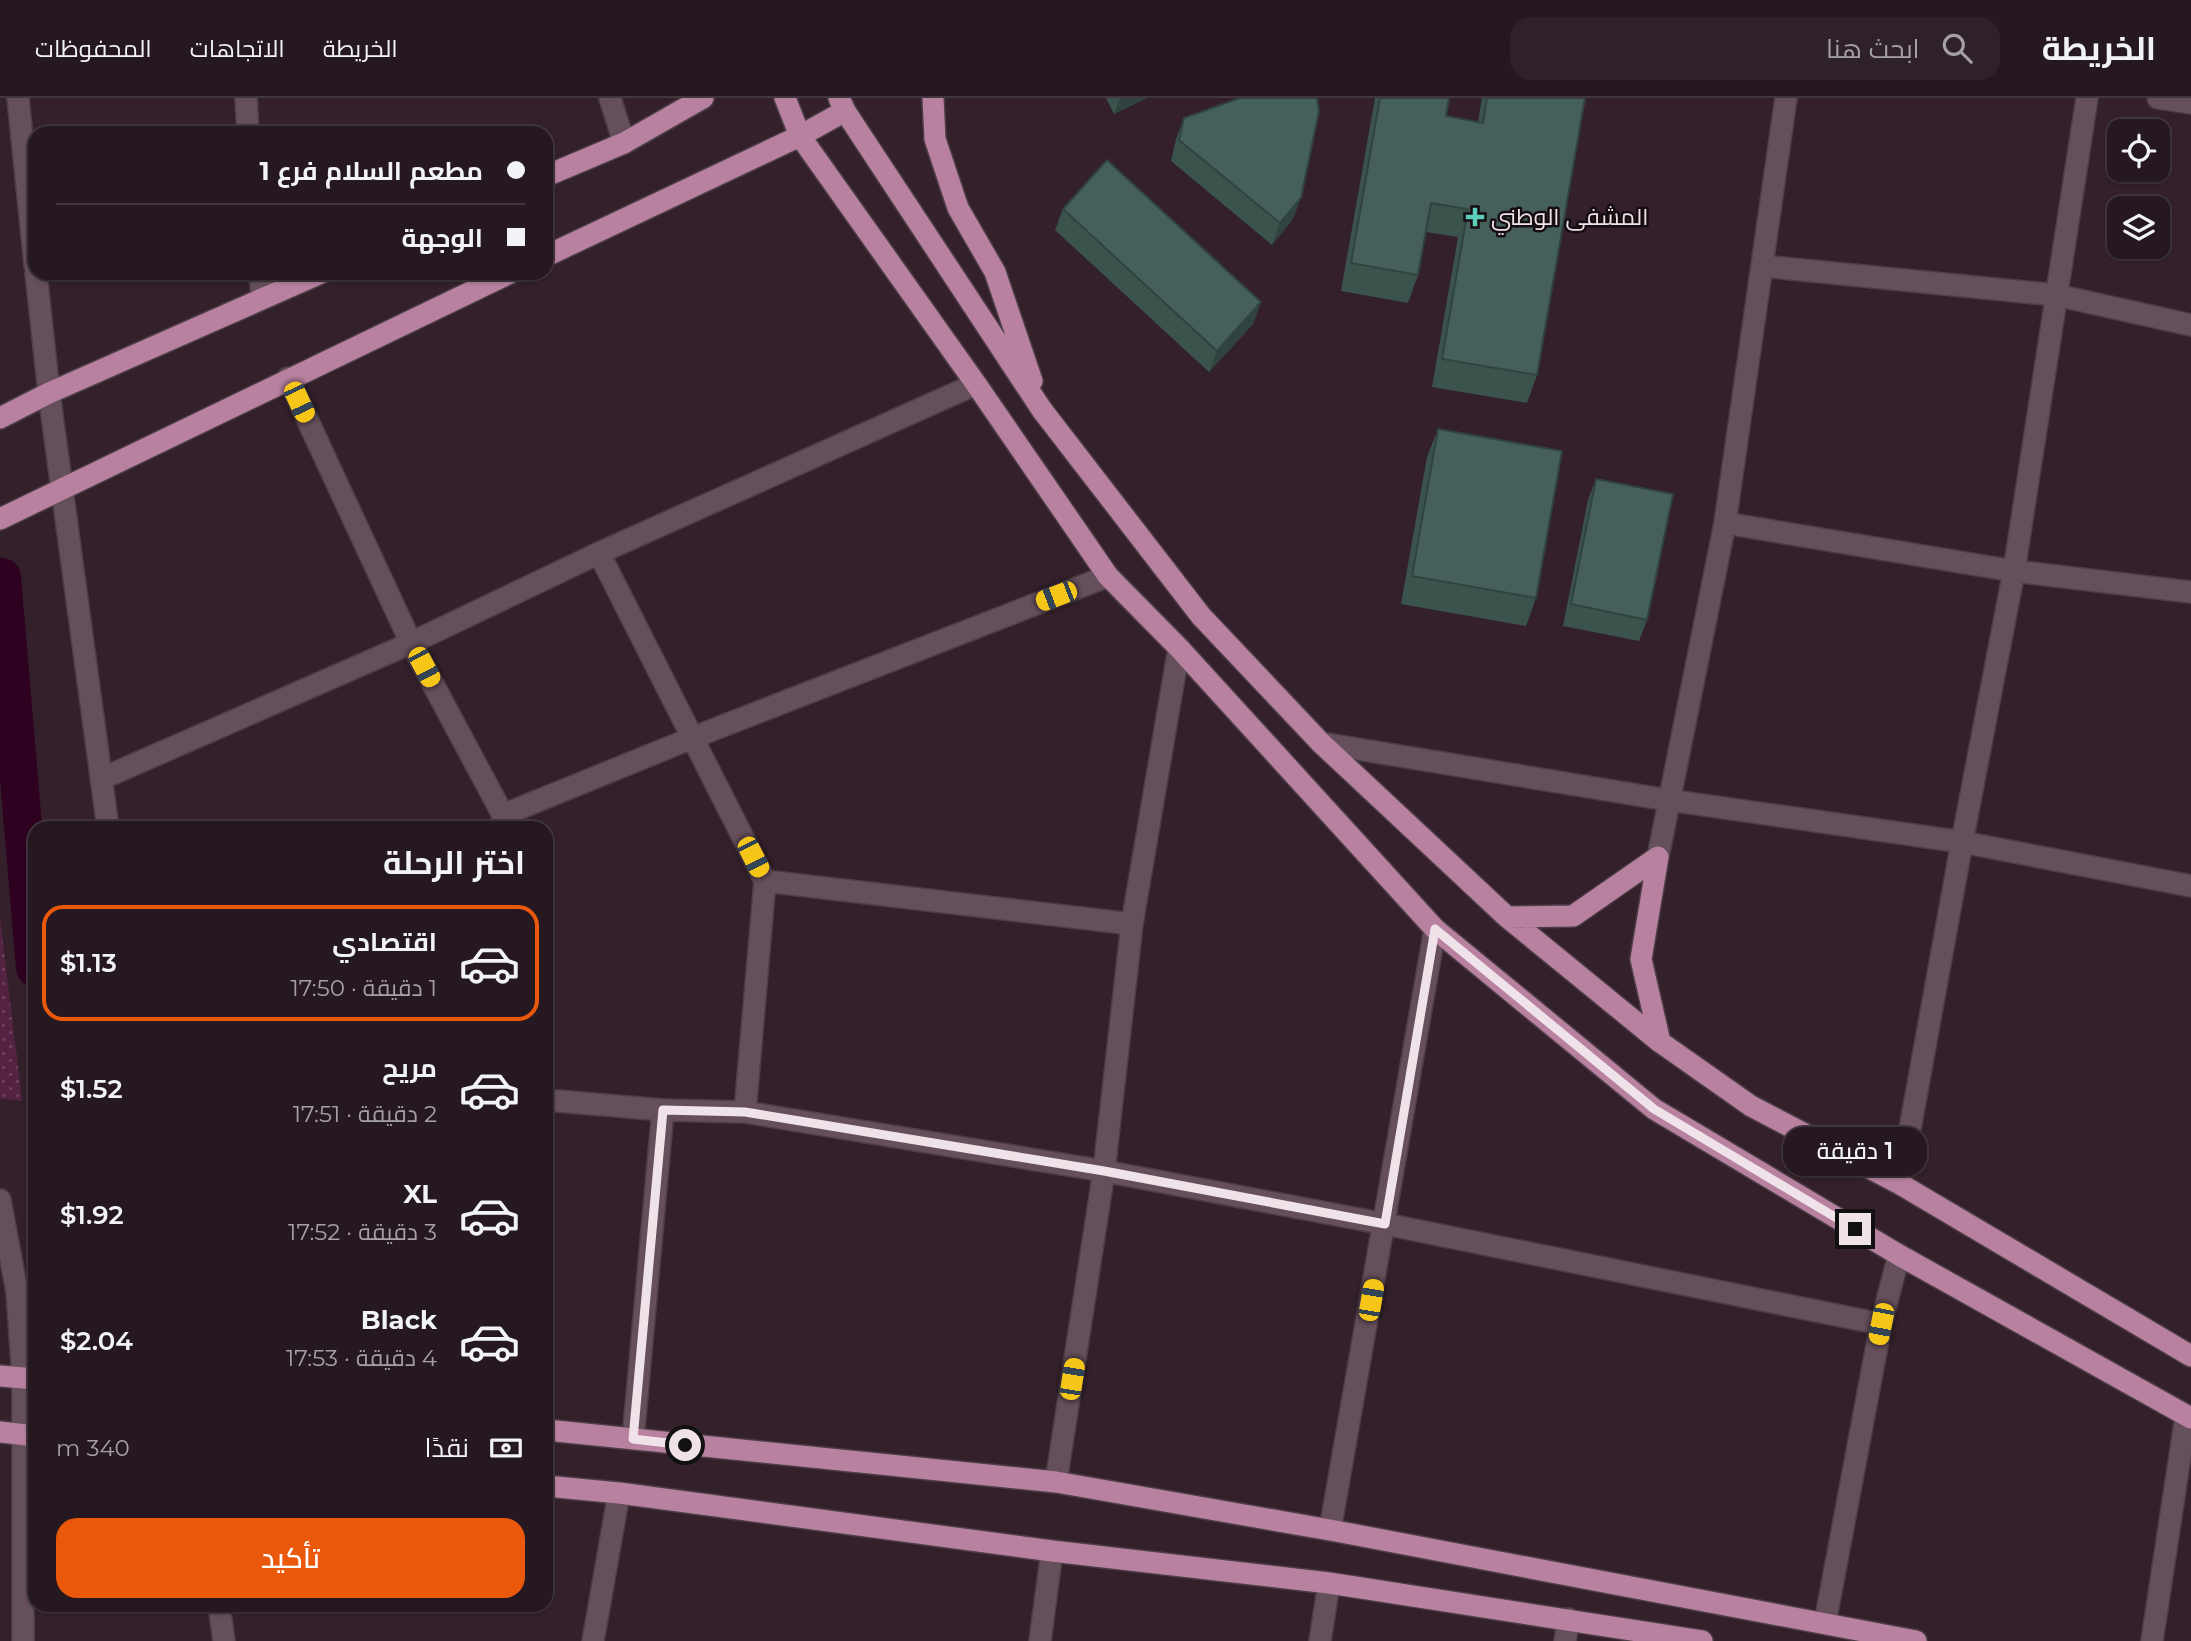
<!DOCTYPE html>
<html lang="ar">
<head>
<meta charset="utf-8">
<style>
	:root { --surface:#261820; --page:#2e2129; --text:#f1f3f6; --muted:#a4a0a5; --line:#42373e; --accent:#ea580c }
	body { margin:0; font-family:Montserrat,Cairo,sans-serif; background:var(--page); color:var(--text); direction:rtl; height:100vh; display:flex; flex-direction:column; font-size:26px; white-space:nowrap }
	* { box-sizing:border-box; margin:0 }
	p { font-size:23px; color:var(--muted) }
	.icon { flex:none; width:38px; height:38px; fill:none; stroke:currentColor; stroke-width:2; stroke-linecap:round; stroke-linejoin:round }
	.map { position:relative; flex:1; overflow:hidden; direction:ltr }
	.sheet { position:absolute; left:28px; top:723px; width:525px; height:791px; display:flex; flex-direction:column; background:var(--surface); border-radius:21px; box-shadow:0 2px 5px #0004,0 0 0 2px var(--line); direction:rtl }
	.sheet>* { flex:none }
	.guide { position:absolute; left:28px; top:28px; width:525px; height:154px; border-radius:21px; box-shadow:0 2px 5px #0004,0 0 0 2px var(--line); direction:rtl; display:grid; align-content:center; height:154px; padding:0 28px; background:var(--surface) }
	.tools { position:absolute; left:2107px; top:21px; display:grid; gap:14px }
	.tools a { display:grid; place-items:center; width:63px; height:63px; border-radius:14px; background:var(--surface); box-shadow:0 2px 5px #0004,0 0 0 2px var(--line); font-size:35px }
	.end { position:absolute; width:32px; height:32px; margin:-16px; border:9px solid #efe2e9; background:#111; box-shadow:0 0 0 4px #111 }
	.from { border-radius:50% }
	.bubble { position:absolute; height:49px; border-radius:21px; background:var(--surface); box-shadow:0 2px 5px #0004,0 0 0 2px var(--line); font-size:23px; font-weight:600; line-height:49px; text-align:center; direction:rtl }
	.car { position:absolute; width:21px; height:42px; margin:-21px -10px; border-radius:9px; box-shadow:0 0 5px 2px #0007; background:linear-gradient(#f5c518 24%,#345 0 40%,#f5c518 0 76%,#345 0 86%,#f5c518 0) }
	.guide b { display:flex; align-items:center; gap:24px; height:66px; font-size:26px }
	.guide b+b { border-top:2px solid var(--line) }
	.guide i { width:18px; height:18px; background:var(--text) }
	ul { padding:0; list-style:none }
	li { display:flex; align-items:center; gap:21px; height:116px; margin:0 14px 10px; padding:0 14px; border:4px solid transparent; border-radius:21px }
	li div { flex:1 }
	li b { display:block; font-size:26px }
	li em { font-style:normal; font-weight:600 }
	li.current { border-color:var(--accent) }
	li>.icon { width:63px; height:63px; stroke-width:1.5 }
	h2 { padding:0 28px; font-size:32px; line-height:84px }
	.pay { display:flex; align-items:center; gap:18px; height:77px; padding:0 28px; font-size:26px }
	.pay p { margin-inline-start:auto }
	.button { display:flex; gap:14px; margin-top:auto; padding:14px 28px }
	.button a { flex:1; height:80px; border-radius:21px; background:var(--accent); color:#fff; font-size:28px; font-weight:600; line-height:80px; text-align:center }
	header { display:flex; align-items:center; gap:42px; box-sizing:border-box; height:98px; padding:0 35px; background:var(--surface); border-bottom:2px solid var(--line) }
	header strong { font-size:33px }
	nav { display:flex; gap:38px; margin-inline-start:auto; font-size:24px }
	.search { width:490px; height:63px; background:var(--page); display:flex; align-items:center; gap:18px; box-sizing:border-box; padding:0 24px; border-radius:21px; color:var(--muted); font-size:26px }
	.map>svg:first-child { display:block }
</style>
</head>
<body>
<header>
<strong>الخريطة</strong>
<div class="search"><svg class="icon" aria-label="search" viewBox="0 0 24 24"><circle cx="10" cy="10" r="6"/><path d="M15 15l6 6"/></svg>ابحث هنا</div>
<nav><a>الخريطة</a><a>الاتجاهات</a><a>المحفوظات</a></nav>
</header>
<div class="map">
<svg width="2191" height="1543" viewBox="0 0 2191 1543">
	<defs>
		<pattern id="park-dots" width="8" height="8" patternUnits="userSpaceOnUse" patternTransform="scale(1.75)"><rect width="8" height="8" fill="#542341"/><path d="M2 2h.1M6 6h.1" fill="none" stroke="#6d435c" stroke-width="1.8" stroke-linecap="round"/></pattern>
	</defs>
	<rect width="100%" height="100%" fill="#33202b"/>
	<path fill="url(#park-dots)" d="M0,820L22,1003L1,1001L0,998Z"/>
	<g fill="none" stroke-linecap="round" stroke-linejoin="round">
		<path stroke="#2d011f" stroke-width="38" d="M2,479L35,870"/>
		<g stroke="#4d3d46" stroke-width="24">
			<path id="street" d="M18,0L35,167
				M246,0L248,35
				M610,0L624,45
				M2158,0L2191,5
				M1762,168L2056,197L2191,227
				M36,175L49,295L108,730
				M260,175L262,200
				M288,280L411,545L503,717L501,728
				M1725,425L2014,473L2191,494
				M599,455L765,783L745,1014
				M1321,645L1668,702L1962,744L2191,788
				M101,681L411,545L599,455L976,286
				M503,717L692,640L1108,478
				M1658,759L1725,425L1786,0
				M765,783L1132,826
				M546,1002L663,1012L745,1014L1104,1073L1385,1126L1881,1226
				M1900,1086L1962,744L2014,473L2087,0
				M0,1102L17,1194L23,1280
				M633,1341L663,1012
				M1056,1384L1104,1073L1132,826L1179,550
				M1330,1432L1435,831
				M1825,1525L1881,1226L1899,1157
				M593,1543L619,1395
				M1040,1543L1052,1453
				M1320,1543L1329,1485
				M1565,1543L1569,1521
				M2152,1543L2186,1318"/>
		</g>
		<g stroke="#4d3d46" stroke-width="24">
			<path id="secondary" d="M23,1280V1543
				M219,1507L224,1543"/>
		</g>
		<g stroke="#4d3d46" stroke-width="24">
			<path id="primary" d="M785,0L800,38L976,286L1108,478L1179,550L1435,831L1654,1011L1899,1157L2191,1320
				M839,0L845,13L1042,312L1201,518L1321,645L1507,819L1660,944L1751,1008L1900,1086L2191,1258
				M933,0L935,41L958,110L995,174L1032,283
				M546,78L624,45L703,0
				M546,158L800,38L845,13
				M0,320L49,295L321,175
				M0,421L510,175
				M1658,759L1641,861L1660,944
				M1507,819L1573,818L1658,759
				M0,1278L35,1281
				M546,1332L1056,1384L1330,1432L1916,1543
				M0,1334L35,1338
				M546,1388L619,1395L1052,1453L1329,1485L1702,1543"/>
		</g>
		<use href="#street" stroke="#654f5b" stroke-width="21"/>
		<use href="#secondary" stroke="#654f5b" stroke-width="21"/>
		<use href="#primary" stroke="#b7819f" stroke-width="21"/>
	</g>
	<path fill="#3b534d" d="M1106,0H1147L1114,16Z
		M1375,0H1449L1446,18L1478,24L1482,0H1585L1537,277L1527,305L1432,289L1458,139L1426,134L1418,177L1408,205L1341,193Z
		M1184,20L1293,121L1272,147L1171,63L1176,41Z
		M1063,111L1261,204L1253,226L1209,274L1055,132Z
		M1438,331L1536,500L1526,528L1401,506L1427,359Z
		M1596,381L1647,522L1639,543L1563,528L1588,402Z"/>
	<path fill="#30433f" d="M1120,0H1147L1114,16Z
		M1301,100L1293,121L1272,147L1280,125Z
		M1261,204L1253,226L1209,274L1217,253Z"/>
	<path fill="#45605a" stroke="#30433f" stroke-width="2" d="M1240,0H1317L1319,13L1301,100L1280,125L1179,42L1184,20Z
		M1380,0H1449L1446,18L1483,25L1487,0H1585L1537,277L1442,261L1468,111L1431,105L1418,177L1351,165Z
		M1107,62L1261,204L1217,253L1063,111Z
		M1438,331L1562,353L1536,500L1412,478Z
		M1596,381L1673,396L1647,522L1571,506Z"/>
	<g fill="none" stroke-linecap="round" stroke-linejoin="round">
		<path stroke="#efe2e9" stroke-width="9" d="M685,1347L633,1341L663,1012L745,1014L1104,1073L1385,1126L1435,831L1654,1011L1855,1131"/>
	</g>
	<path fill="#5cceba" stroke="#150d11" stroke-width="2.5" d="M1471.5 108.5h7v7h7v7h-7v7h-7v-7h-7v-7h7z"/>
	<g text-anchor="middle" dominant-baseline="central" stroke-width="5" stroke-linejoin="round" paint-order="stroke">
		<g font-size="23" fill="#efe2e9" stroke="#150d11" text-anchor="start">
			<text x="1491" y="119">المشفى الوطني</text>
		</g>
	</g>
</svg>
<div class="tools">
<a><svg class="icon" aria-label="locate" viewBox="0 0 24 24"><circle cx="12" cy="12" r="6"/><path d="M12 2v4M12 18v4M2 12h4M18 12h4"/></svg></a>
<a><svg class="icon" aria-label="layers" viewBox="0 0 24 24"><path d="M12 4l9 5-9 5-9-5zM3 14l9 5 9-5"/></svg></a>
</div>
<i class="end from" style="left:685px;top:1347px"></i>
<i class="end" style="left:1855px;top:1131px"></i>
<div class="bubble" style="left:1783px;top:1029px;width:144px">1 دقيقة</div>
<i class="car" style="left:299px;top:304px;rotate:155deg"></i>
<i class="car" style="left:1056px;top:498px;rotate:249deg"></i>
<i class="car" style="left:424px;top:569px;rotate:152deg"></i>
<i class="car" style="left:753px;top:759px;rotate:153deg"></i>
<i class="car" style="left:1371px;top:1202px;rotate:10deg"></i>
<i class="car" style="left:1881px;top:1226px;rotate:191deg"></i>
<i class="car" style="left:1072px;top:1281px;rotate:9deg"></i>
<div class="guide">
<b><i class="from"></i>مطعم السلام فرع 1</b>
<b><i></i>الوجهة</b>
</div>
<section class="sheet">
<h2>اختر الرحلة</h2>
<ul>
<li class="current"><svg class="icon" aria-label="car" viewBox="0 0 24 24"><path d="M5 17H2v-5l4-1 3-4h7l3 4 3 1v5h-3M9 17h6M6 11h13"/><circle cx="7" cy="17" r="2"/><circle cx="17" cy="17" r="2"/></svg><div><b>اقتصادي</b><p>1 دقيقة · 17:50</p></div><em>$1.13</em></li>
<li><svg class="icon" aria-label="car" viewBox="0 0 24 24"><path d="M5 17H2v-5l4-1 3-4h7l3 4 3 1v5h-3M9 17h6M6 11h13"/><circle cx="7" cy="17" r="2"/><circle cx="17" cy="17" r="2"/></svg><div><b>مريح</b><p>2 دقيقة · 17:51</p></div><em>$1.52</em></li>
<li><svg class="icon" aria-label="car" viewBox="0 0 24 24"><path d="M5 17H2v-5l4-1 3-4h7l3 4 3 1v5h-3M9 17h6M6 11h13"/><circle cx="7" cy="17" r="2"/><circle cx="17" cy="17" r="2"/></svg><div><b>XL</b><p>3 دقيقة · 17:52</p></div><em>$1.92</em></li>
<li><svg class="icon" aria-label="car" viewBox="0 0 24 24"><path d="M5 17H2v-5l4-1 3-4h7l3 4 3 1v5h-3M9 17h6M6 11h13"/><circle cx="7" cy="17" r="2"/><circle cx="17" cy="17" r="2"/></svg><div><b>Black</b><p>4 دقيقة · 17:53</p></div><em>$2.04</em></li>
</ul>
<div class="pay"><svg class="icon" aria-label="cash" viewBox="0 0 24 24"><path d="M3 7h18v10H3z"/><circle cx="12" cy="12" r="2"/></svg>نقدًا<p>340 m</p></div>
<div class="button"><a>تأكيد</a></div>
</section>
</div>
</body>
</html>
